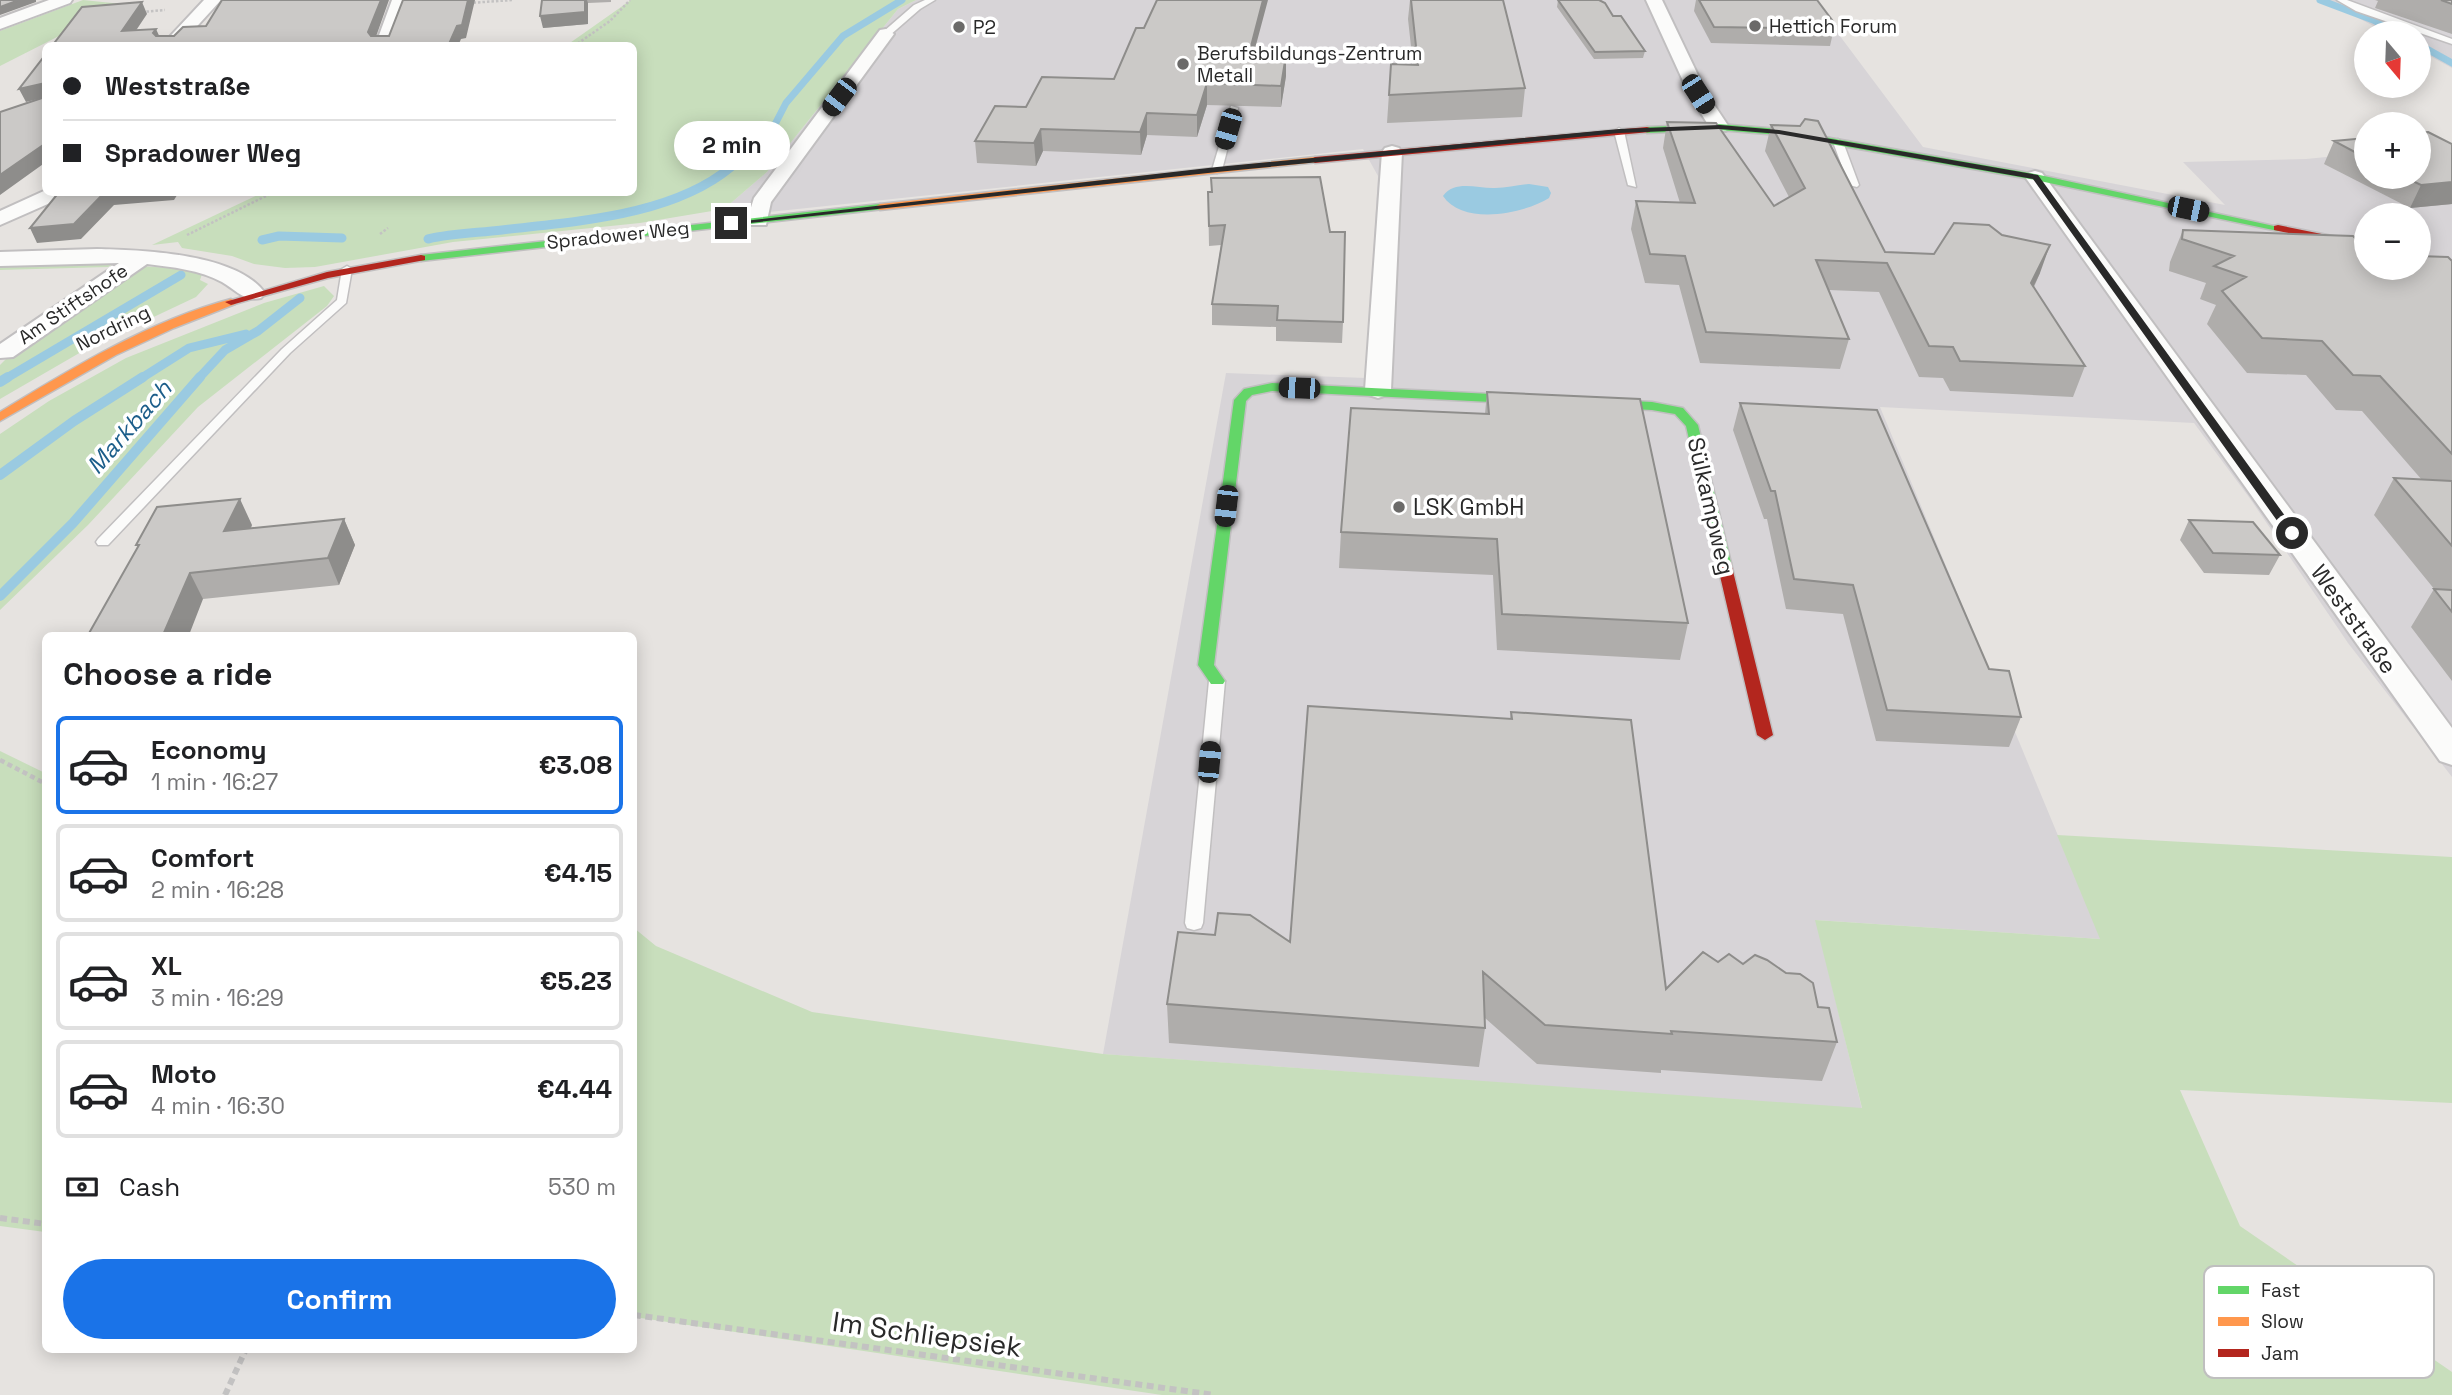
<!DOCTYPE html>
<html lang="en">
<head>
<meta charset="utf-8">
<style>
	:root { --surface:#fff; --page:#f6f6f6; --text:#202124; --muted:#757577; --line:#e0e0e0; --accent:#1a73e8 }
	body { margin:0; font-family:"Space Grotesk",sans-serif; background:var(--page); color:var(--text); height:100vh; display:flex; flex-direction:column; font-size:26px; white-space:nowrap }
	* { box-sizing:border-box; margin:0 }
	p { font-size:23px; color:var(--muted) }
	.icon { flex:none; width:38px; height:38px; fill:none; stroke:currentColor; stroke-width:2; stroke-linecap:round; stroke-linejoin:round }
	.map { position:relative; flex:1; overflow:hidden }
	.panel { position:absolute; left:42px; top:632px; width:595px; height:721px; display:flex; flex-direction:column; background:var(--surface); border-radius:10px; box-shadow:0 4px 18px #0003 }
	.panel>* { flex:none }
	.guide { position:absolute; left:42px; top:42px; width:595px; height:154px; border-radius:10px; box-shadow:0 4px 18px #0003; display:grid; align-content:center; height:154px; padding:0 21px; background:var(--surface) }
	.needle { width:46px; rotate:161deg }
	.fabs { position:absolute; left:2354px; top:21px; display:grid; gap:14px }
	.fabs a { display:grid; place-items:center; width:77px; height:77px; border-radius:50%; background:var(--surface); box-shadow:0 4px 18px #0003; font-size:35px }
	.end { position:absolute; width:32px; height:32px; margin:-16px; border:9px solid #292929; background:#fff; box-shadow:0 0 0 4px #fff }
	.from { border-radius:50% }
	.bubble { position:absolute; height:49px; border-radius:24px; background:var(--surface); box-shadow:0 4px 18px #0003; font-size:23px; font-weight:600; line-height:49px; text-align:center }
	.car { position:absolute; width:21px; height:42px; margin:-21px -10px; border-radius:9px; box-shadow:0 0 5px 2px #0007; background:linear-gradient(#222 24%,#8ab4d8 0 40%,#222 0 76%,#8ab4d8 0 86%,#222 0) }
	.guide b { display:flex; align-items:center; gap:24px; height:66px; font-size:26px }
	.guide b+b { border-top:2px solid var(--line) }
	.guide i { width:18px; height:18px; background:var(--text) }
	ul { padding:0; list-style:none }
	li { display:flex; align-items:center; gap:21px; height:98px; margin:0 14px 10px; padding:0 7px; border:4px solid var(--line); border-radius:10px }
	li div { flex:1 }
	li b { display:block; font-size:26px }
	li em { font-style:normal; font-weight:600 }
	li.on { border-color:var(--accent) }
	li>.icon { width:63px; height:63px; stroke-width:1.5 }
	h2 { padding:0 21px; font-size:32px; line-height:84px }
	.pay { display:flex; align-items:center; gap:18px; height:77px; padding:0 21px; font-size:26px }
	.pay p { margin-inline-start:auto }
	.cta { display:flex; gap:14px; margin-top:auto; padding:14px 21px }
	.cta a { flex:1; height:80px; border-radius:42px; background:var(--accent); color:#fff; font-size:28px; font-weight:600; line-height:80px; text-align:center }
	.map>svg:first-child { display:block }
</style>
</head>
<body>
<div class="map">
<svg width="2452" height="1395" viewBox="0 0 2452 1395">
	<rect width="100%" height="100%" fill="#e6e3e0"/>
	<path fill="#d7d4d7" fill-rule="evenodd" d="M916,0H1813L1923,147L2225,205L2183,162L2306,159L2366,153V177H2418L2452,145V777L2348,643L2251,500L2194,423L1880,407L2101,939L1816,920L1862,1109L1103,1054L1226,373L1366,378L1378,176L1363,149L723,217L724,209L767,172L898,9ZM2366,215H2418V268H2366Z
		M2324,0H2452V68L2419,50L2418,33H2387Z"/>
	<path fill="#c8debc" d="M83,0L122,4L0,66V31Z
		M631,0H916L898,9L767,172L724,209L640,223L453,242L315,267L285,268L254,264L232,256L182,248L178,242L152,245L262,193L634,192V46L567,45Z
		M115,263L108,267L0,270V264Z
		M138,266L172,268L202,274L200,280L208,284L196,297L88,348L0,399V365L17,348Z
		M324,286L334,296L327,306L198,407L88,525L0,610V434L49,401L126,358L264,303Z
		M0,751L45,773V1232L0,1226Z
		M2057,835L2452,857V1103L2180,1090L2240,1226L2452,1372V1395H1162L634,1317V928L656,946L812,1012L1103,1054L1862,1108L1815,920L2100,939Z"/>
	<path fill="#9acae1" d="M1529,184L1548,187L1551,193L1549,198C1524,214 1463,226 1443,196C1455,179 1479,189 1495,188C1507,188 1518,185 1529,184Z"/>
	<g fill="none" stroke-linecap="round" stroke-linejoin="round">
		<path stroke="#9acae1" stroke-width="7" d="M2320,0L2373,20L2398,33
			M2418,44L2452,63
			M729,168L770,134L786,103L843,36L902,0"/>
		<path stroke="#9acae1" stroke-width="9" d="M428,239C453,233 477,233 502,230C577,221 672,216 731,167
			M262,240L279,236L342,238
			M5,379L181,275
			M140,379L189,348L246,334
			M198,379L225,350L258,331L300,298"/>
		<path stroke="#9acae1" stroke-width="10" d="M0,382L8,377
			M0,475L74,421L143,377
			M0,596L73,523L200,377"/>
		<g stroke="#c1bfc0" stroke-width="3">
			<path id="lane" d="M925,0H935L920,9L889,36H883V32L914,5Z
				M2337,0H2347L2452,39V44L2356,11Z
				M1231,106L1238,108L1222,170L1217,173L1212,170Z
				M1619,128L1624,131L1636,187L1628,185L1614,131Z
				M1838,139L1843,142L1859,185L1857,187L1849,185L1833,142Z
				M347,266L352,269L346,303L290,353L108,545H98L96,542L98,539L282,349L337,300L342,269Z
				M1217,676L1225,681L1203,923L1201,928L1194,930L1187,928L1185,923L1209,681Z"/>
		</g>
		<g stroke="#c1bfc0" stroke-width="4">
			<path id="street" d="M49,0H72L70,3L0,29V18Z
				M204,0H221L179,46H161Z
				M392,0H408L392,46H375Z
				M1646,0H1662L1707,94L1729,127L1726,131H1712L1689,94Z
				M886,29L894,34L771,202L766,225H750L747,220L754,198L880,30Z
				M1392,146L1399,148L1402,152L1391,390L1387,395L1378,398L1369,395L1365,390L1382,152L1385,148Z
				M2035,171L2042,173L2452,728V765L2440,761L2028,181L2025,177L2028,173Z
				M46,190V192H69L66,196L0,225V211Z
				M97,249C141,250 237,253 265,293L261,298C244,302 236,290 222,282C200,270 172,267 147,264L13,357L0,358V344L119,263L0,266V252Z"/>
		</g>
		<g stroke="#c1bfc0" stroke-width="3">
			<path id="fast" d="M1719,124L1779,129L2035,174L2283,228L2278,231L2035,180L1779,135L1719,130L1647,133L1642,130L1647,127Z
				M880,204L885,207L884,209L421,261L416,258L421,255Z
				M1272,383L1652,402L1683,408L1698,425L1731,563L1724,567L1717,563L1686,426L1675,414L1652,410L1272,391L1252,395L1246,401L1214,665L1225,681L1223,684H1211L1198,665L1234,400L1244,389Z"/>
		</g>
		<g stroke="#c1bfc0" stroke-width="3">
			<path id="slow" d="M1315,157L1318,158V162L880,210L875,207L880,204Z
				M231,299L237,302L235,304L174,328L116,355L0,421V412C72,368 149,321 231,299Z"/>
		</g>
		<g stroke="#c1bfc0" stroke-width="3">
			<path id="jam" d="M1647,127L1650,128V132L1315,163L1310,160L1315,157Z
				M2278,225L2366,243V249L2274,230V226Z
				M421,255L425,256V260L328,278L231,305L225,302L327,272Z
				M1724,559L1731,563L1773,735L1765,740L1757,735L1717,563Z"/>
		</g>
		<path stroke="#c3c2c2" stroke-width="2.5" stroke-dasharray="2.5 2" stroke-linecap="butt" d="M469,3L513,0
			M142,12L165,10
			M574,46L610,21L630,0
			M380,234L388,228
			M187,235L274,192"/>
		<path stroke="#c3c2c2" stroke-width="4.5" stroke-dasharray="5 3.5" stroke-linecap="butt" d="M0,760L46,784"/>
		<path stroke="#c3c2c2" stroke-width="6" stroke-dasharray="7 4.5" stroke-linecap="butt" d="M0,1218L46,1224
			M634,1315L1215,1395
			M225,1395L246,1349"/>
		<use href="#lane" fill="#fbfbfa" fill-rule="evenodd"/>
		<use href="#street" fill="#fbfbfa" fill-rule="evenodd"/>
		<use href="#fast" fill="#63d668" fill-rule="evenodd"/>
		<use href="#slow" fill="#ff974d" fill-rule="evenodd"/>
		<use href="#jam" fill="#b3261e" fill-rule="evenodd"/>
	</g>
	<path fill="#afadab" d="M542,0H611V2L588,3V24L543,28Z
		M1410,0H1503L1525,88L1522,117L1387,123L1391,64L1413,65L1408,19Z
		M1558,0L1613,16L1645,51L1643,58L1594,59L1557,7Z
		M1696,0H1817L1835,24L1830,46L1711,43L1694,11Z
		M2375,0H2452V34L2375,8L2378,1Z
		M1254,54L1286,76L1281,107L1207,105L1197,137L1147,135L1141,155L1043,151L1036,166L977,163L975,141L1026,107L1114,79Z
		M1667,122L1774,206L1789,197L1765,151L1771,125L1885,252L2040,273L2034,287L2085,366L2073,397L1950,391L1943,378L1919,377L1879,292L1829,290L1849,339L1840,369L1700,363L1679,285L1645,283L1631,229L1636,201L1680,203L1663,148Z
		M2366,138V177H2418L2452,144V204L2410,208L2324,164L2334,141Z
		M1211,178L1343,322L1342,343L1276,341V327L1212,325V304L1221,245L1209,246L1208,192H1211Z
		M2183,230L2366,268L2452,261V681L2411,627L2434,589L2435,590L2374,515L2394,478L2422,480L2362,411L2336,410L2306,375L2247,373L2207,324L2216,305L2200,299L2206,283L2169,271L2170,262Z
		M1487,392L1688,623L1680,660L1497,650L1493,575L1339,568L1341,532L1485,414Z
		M1740,403L1989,669L2021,717L2009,747L1876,741L1843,614L1786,609L1767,519H1764L1733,430Z
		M344,519L355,545L339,585L203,599L88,635L252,525L251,528Z
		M2189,520L2280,555L2269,575L2204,573L2180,540Z
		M1511,712L1666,989L1718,962L1743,964L1818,1007L1837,1042L1822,1081L1661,1070V1073L1537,1064L1485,1018V1028L1479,1067L1169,1043L1167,1004L1290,942L1510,719Z"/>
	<path fill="#8e8d8b" d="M19,0H36V2L0,15V7Z
		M381,0H389L373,45L368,32Z
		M468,0H475L466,38L461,39L458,46H436Z
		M585,0H587L588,3V24L543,28L540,16Z
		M1263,0H1268L1248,75L1249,54Z
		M142,2L147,14L127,44L122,31Z
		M156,29L162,42L153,33Z
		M1286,55V76L1281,107V86Z
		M1207,83V105L1197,137V115Z
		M41,84L46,97L26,102L19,89Z
		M1147,113V135L1141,155L1140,132Z
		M1041,129L1043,151L1036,166L1034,143Z
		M46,143V162L0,195V175Z
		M2452,182V204L2410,208L2421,185Z
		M105,192H179L174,200L114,205L81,239L37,243L30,228Z
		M2050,245L2040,273L2021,312L2031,283Z
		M240,499L252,525L237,557L224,531Z
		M344,519L355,545L339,585L328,558Z
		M190,573L203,599L189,635H163Z"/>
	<path fill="#cbc9c7" stroke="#8e8d8b" stroke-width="2" d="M0,0H19L0,7Z
		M222,0H381L368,32L371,36H389L403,0H468L462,25L457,26L449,44L436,46H52L82,7L142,2L122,31L156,29L153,33L156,36H174L183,27L206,26Z
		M542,0H585V12L540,16Z
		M1157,0H1263L1249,54L1286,55L1281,86L1207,83L1197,115L1147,113L1140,132L1041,129L1034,143L975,141L995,106L1026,107L1042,77L1114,79L1136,28H1144Z
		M1411,0H1503L1525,88L1389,95L1391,64L1418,65Z
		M1558,0H1599L1605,3L1613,16H1621L1645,51L1595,52Z
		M1699,0H1817L1835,24H1831L1834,29L1714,27Z
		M2441,0H2452V4Z
		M46,54V143L0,175V112L42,98L41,84L19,89Z
		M1805,119L1818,121L1885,252L1934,254L1954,223L1989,225L2002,235L2050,245L2031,283L2085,366L1960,361L1953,347L1929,346L1887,263L1816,260L1849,339L1706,332L1685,256L1650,254L1636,201L1695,203L1667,122L1716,123L1774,206L1805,188L1771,125L1800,126Z
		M2428,132L2452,144V182L2421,185L2404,177H2418V133Z
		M2366,138V158L2334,141Z
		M1320,177L1330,232H1345L1343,322L1277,320L1278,306L1212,304L1225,225L1209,226L1208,192H1212L1211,178Z
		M59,192H105L74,224L30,228Z
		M2183,230L2353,236L2362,245L2366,246V268H2418V256L2448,257L2452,261V454L2380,376L2353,375L2322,341L2262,338L2222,291L2246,277L2214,266L2234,256L2182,239Z
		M1487,392L1640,399L1688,623L1502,614L1497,539L1341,532L1351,408L1489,414Z
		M1740,403L1877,410L1989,669L2009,671L2021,717L1887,710L1853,585L1794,579L1775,491H1771Z
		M2394,478L2452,481V546Z
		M240,499L224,531L344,519L328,558L190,573L163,635H88L139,545H136L157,507Z
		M2189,520L2253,522L2280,555L2213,553Z
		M2434,589L2452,590V612Z
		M1308,706L1512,719L1511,712L1631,720L1666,989L1703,952L1718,962L1729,954L1743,964L1755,955L1767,960L1786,973L1800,974L1813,983L1818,1007L1829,1008L1837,1042L1671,1031L1672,1034L1545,1025L1483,972L1485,1028L1167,1004L1178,932L1215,935L1218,913L1250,915L1290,942Z"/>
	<path fill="#292929" d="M1720,125L1779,130L2038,175L2296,531V536H2288L2033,179L1779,134L1720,129L1619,133L1217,172L731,225L727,223L1217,167L1619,129Z"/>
	<g fill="#6b6a69" stroke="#fff" stroke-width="2.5">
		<circle cx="1755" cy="26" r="7"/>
		<circle cx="959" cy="27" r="7"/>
		<circle cx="1183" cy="64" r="7"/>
		<circle cx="1399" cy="507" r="7"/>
	</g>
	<g text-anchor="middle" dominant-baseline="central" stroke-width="7" stroke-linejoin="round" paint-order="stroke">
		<g font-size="19" fill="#292929" stroke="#fff" text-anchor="start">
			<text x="1769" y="26">Hettich Forum</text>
			<text x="973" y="27">P2</text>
			<text x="1197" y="53">Berufsbildungs-Zentrum<tspan x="1197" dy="22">Metall</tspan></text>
		</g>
		<g font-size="19" fill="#292929" stroke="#fff">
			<text transform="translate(618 235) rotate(-6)">Spradower Weg</text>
			<text transform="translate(73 304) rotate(-34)">Am Stiftshofe</text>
			<text transform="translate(113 328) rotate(-26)">Nordring</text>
		</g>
		<g font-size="23" fill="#292929" stroke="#fff">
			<text transform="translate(1711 506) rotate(77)">Sülkampweg</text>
			<text transform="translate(2354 619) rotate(54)">Weststraße</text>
		</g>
		<g font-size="23" fill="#292929" stroke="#fff" text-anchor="start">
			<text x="1413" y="507">LSK GmbH</text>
		</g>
		<g font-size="24" font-style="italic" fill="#1c5e8a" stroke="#fff">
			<text transform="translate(129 427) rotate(-49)">Markbach</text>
		</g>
		<g font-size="28" fill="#292929" stroke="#fff">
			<text transform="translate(927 1334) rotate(8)">Im Schliepsiek</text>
		</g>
	</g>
	<rect x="2204" y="1266" width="230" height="112" rx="10" fill="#fff" stroke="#bfbfbf" stroke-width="2"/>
	<rect x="2218" y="1286" width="31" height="8" fill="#63d668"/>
	<rect x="2218" y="1317" width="31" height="9" fill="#ff974d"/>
	<rect x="2218" y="1349" width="31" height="8" fill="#b3261e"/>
	<g font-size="19" fill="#292929">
		<text x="2261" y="1297">Fast</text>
		<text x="2261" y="1328">Slow</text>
		<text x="2261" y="1360">Jam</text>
	</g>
</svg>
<div class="fabs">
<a><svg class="needle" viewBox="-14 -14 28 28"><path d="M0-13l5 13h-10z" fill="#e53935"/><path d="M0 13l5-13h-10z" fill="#757577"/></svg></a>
<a>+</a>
<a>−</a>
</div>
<i class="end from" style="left:2292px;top:533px"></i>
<i class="end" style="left:731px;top:223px"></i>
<div class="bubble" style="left:674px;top:121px;width:116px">2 min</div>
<i class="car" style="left:1698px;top:94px;rotate:147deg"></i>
<i class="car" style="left:839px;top:97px;rotate:217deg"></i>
<i class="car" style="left:1228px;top:129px;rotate:196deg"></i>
<i class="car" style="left:2188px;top:209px;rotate:102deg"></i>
<i class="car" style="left:1299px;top:388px;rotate:272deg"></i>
<i class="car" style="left:1226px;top:506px;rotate:187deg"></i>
<i class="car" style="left:1209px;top:762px;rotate:5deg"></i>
<div class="guide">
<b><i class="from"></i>Weststraße</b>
<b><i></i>Spradower Weg</b>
</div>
<section class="panel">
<h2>Choose a ride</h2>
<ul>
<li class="on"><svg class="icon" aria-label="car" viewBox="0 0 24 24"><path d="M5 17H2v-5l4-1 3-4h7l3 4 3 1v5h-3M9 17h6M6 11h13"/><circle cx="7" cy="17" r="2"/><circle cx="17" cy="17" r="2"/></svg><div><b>Economy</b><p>1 min · 16:27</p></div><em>€3.08</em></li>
<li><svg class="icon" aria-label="car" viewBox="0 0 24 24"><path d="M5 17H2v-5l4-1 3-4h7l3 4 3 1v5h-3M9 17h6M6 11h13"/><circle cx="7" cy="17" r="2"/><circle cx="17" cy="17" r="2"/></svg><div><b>Comfort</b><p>2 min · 16:28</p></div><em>€4.15</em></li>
<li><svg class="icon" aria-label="car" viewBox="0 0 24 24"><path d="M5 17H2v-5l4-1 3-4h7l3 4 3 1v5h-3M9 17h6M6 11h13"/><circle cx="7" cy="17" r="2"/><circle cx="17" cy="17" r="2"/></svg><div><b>XL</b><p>3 min · 16:29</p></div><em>€5.23</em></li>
<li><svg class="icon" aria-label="car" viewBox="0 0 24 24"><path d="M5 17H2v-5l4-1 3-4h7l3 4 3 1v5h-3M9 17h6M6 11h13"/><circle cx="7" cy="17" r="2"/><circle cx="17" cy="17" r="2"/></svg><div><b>Moto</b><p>4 min · 16:30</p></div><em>€4.44</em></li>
</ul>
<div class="pay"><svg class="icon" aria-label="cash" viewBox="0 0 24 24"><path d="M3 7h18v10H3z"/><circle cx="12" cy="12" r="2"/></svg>Cash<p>530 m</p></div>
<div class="cta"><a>Confirm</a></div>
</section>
</div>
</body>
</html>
